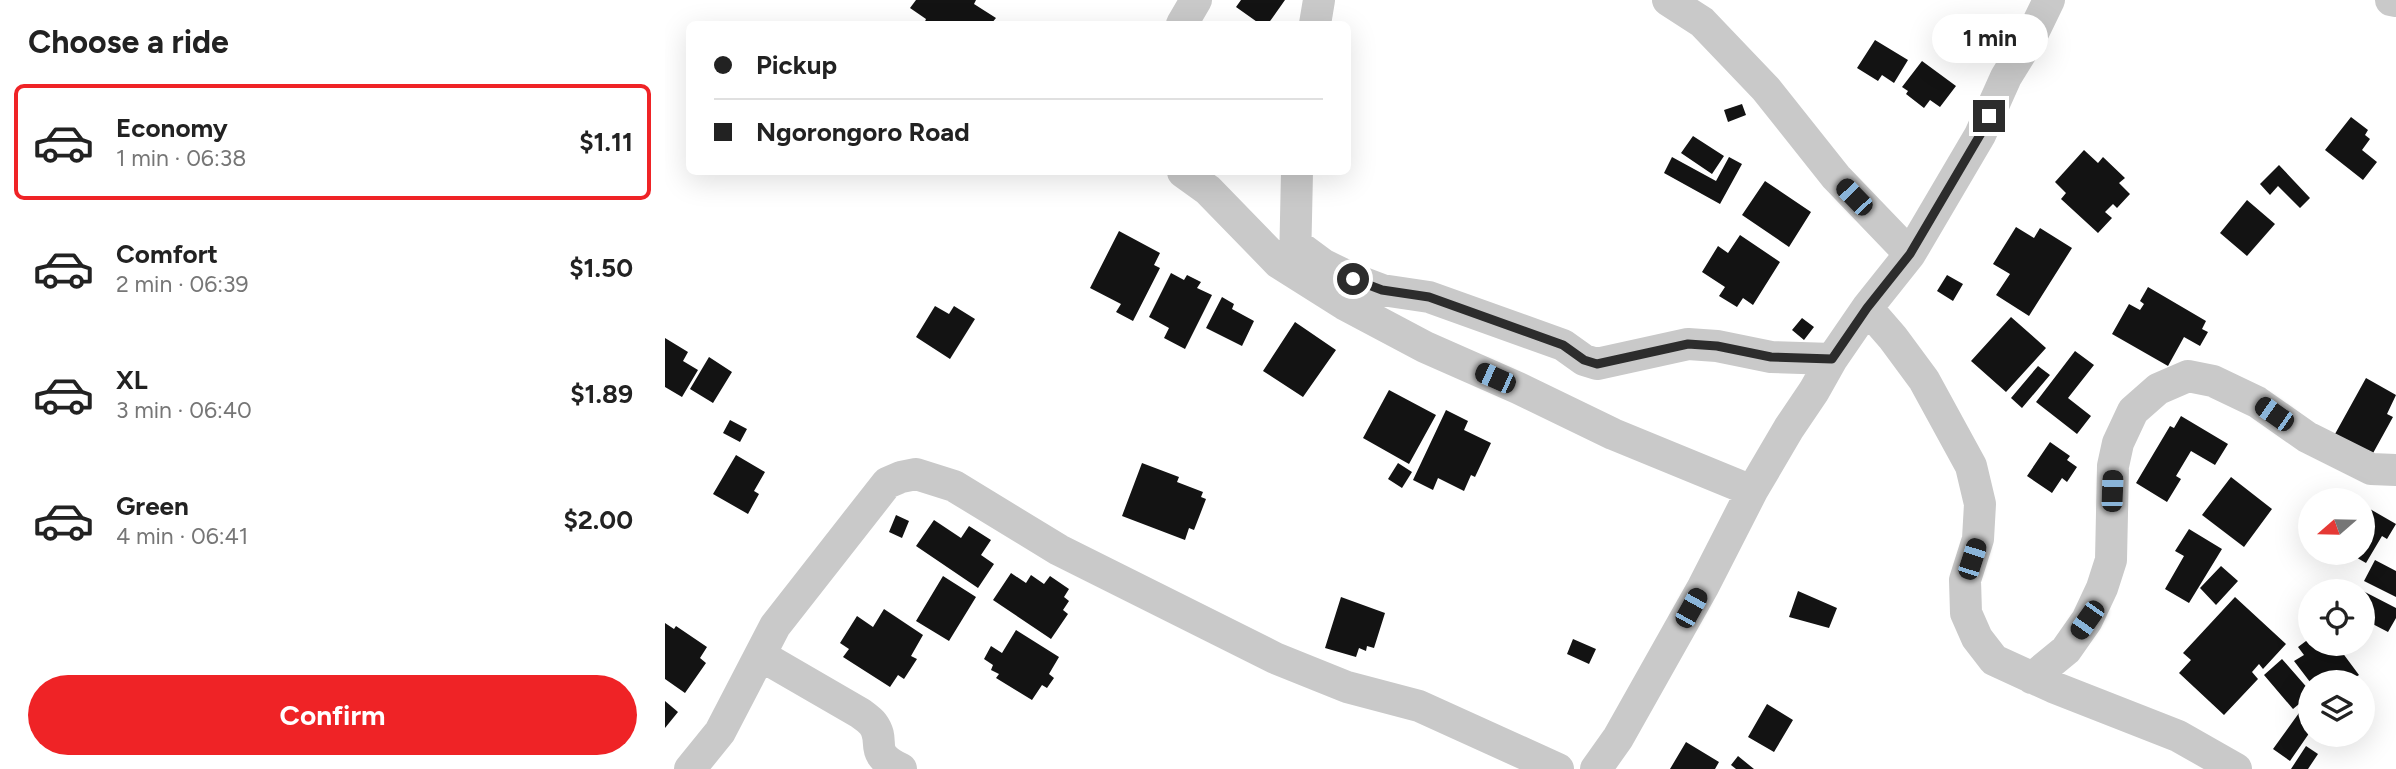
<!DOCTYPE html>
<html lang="en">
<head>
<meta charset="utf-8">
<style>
	:root { --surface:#fff; --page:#f6f6f6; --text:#222; --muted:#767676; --line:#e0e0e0; --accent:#ef2326 }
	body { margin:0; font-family:Figtree,sans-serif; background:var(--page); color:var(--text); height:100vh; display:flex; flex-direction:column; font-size:26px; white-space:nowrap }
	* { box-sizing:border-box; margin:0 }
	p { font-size:23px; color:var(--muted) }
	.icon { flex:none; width:38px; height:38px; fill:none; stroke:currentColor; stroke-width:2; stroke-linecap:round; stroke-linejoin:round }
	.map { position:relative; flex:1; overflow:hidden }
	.panel { display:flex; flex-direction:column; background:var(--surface); width:665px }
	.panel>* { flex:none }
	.top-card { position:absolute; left:21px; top:21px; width:665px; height:154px; border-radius:10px; box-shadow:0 7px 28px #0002; display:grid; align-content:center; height:154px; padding:0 28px; background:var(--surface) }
	.needle { width:46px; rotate:250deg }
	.buttons { position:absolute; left:1633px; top:488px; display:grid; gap:14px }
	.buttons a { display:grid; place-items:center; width:77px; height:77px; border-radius:50%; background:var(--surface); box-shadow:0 7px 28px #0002; font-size:35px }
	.end { position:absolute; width:32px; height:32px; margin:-16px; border:9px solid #2c2c2c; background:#fff; box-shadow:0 0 0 4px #fff }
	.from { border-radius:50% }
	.bubble { position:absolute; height:49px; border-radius:24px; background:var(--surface); box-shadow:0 7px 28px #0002; font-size:23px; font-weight:700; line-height:49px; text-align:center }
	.car { position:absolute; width:21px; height:42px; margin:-21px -10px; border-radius:9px; box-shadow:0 0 5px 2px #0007; background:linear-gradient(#222 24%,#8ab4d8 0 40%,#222 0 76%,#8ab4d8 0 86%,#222 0) }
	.top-card b { display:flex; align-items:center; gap:24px; height:66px; font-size:26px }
	.top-card b+b { border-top:2px solid var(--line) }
	.top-card i { width:18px; height:18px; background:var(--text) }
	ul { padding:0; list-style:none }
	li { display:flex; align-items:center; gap:21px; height:116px; margin:0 14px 10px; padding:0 14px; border:4px solid transparent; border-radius:10px }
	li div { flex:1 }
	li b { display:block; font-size:26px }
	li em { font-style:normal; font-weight:700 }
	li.on { border-color:var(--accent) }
	li>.icon { width:63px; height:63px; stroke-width:1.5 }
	h2 { padding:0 28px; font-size:32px; line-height:84px }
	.button { display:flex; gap:14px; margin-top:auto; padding:14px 28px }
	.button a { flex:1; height:80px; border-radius:42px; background:var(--accent); color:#fff; font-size:28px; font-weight:700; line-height:80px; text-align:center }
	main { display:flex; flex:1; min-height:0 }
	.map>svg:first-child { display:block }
</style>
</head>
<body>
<main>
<section class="panel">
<h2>Choose a ride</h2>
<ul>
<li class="on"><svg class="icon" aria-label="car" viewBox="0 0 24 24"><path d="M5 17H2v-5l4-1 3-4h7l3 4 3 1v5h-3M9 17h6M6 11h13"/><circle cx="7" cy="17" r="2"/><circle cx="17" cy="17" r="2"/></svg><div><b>Economy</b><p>1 min · 06:38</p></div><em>$1.11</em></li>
<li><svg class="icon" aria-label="car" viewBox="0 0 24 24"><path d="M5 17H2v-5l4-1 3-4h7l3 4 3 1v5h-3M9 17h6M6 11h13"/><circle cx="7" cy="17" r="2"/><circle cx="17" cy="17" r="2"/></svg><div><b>Comfort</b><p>2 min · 06:39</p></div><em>$1.50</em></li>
<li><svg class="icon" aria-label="car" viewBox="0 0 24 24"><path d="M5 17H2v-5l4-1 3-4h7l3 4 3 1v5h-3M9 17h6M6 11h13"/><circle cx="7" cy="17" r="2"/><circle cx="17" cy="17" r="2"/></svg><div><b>XL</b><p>3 min · 06:40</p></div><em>$1.89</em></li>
<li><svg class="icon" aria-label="car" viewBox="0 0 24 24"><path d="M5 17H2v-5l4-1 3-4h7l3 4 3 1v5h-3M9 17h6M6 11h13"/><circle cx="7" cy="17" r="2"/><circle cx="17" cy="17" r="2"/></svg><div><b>Green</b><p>4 min · 06:41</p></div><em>$2.00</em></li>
</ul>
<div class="button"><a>Confirm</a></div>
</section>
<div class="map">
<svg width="1731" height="769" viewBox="0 0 1731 769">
	<rect width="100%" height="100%" fill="#fff"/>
	<path fill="#131313" d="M251,0H311L309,4L331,18L326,24H259L261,19L245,8Z
		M576,0H620L603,24H595L571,7Z
		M1210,40L1243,60L1229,83L1217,75L1213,81L1192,68Z
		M1257,61L1291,86L1275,107L1265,100L1259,108L1241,94L1243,91L1237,87Z
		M1077,104L1081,115L1063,122L1059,110Z
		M1686,117L1703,130L1700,135L1705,139L1697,150L1712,162L1698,180L1660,150Z
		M1028,136L1059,156L1047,174L1016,153Z
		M1419,150L1433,163L1438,157L1460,178L1454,183L1465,194L1452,208L1448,204L1440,212L1447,218L1433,233L1396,199L1401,193L1390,182Z
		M1007,157L1051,181L1064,157L1077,164L1055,204L999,173Z
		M1614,165L1645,198L1635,208L1613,186L1605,195L1595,184Z
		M1100,181L1146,212L1124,247L1077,215Z
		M1582,200L1610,224L1582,256L1555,233Z
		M1351,227L1369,238L1375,228L1407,248L1364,316L1331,295L1345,274L1328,264Z
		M454,231L495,253L489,265L495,268L468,321L451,312L456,304L425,288Z
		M1075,235L1115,262L1088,305L1078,298L1072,307L1054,296L1060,287L1037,272L1053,246L1063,253Z
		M506,273L519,280L522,275L536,282L532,288L547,295L520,349L499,338L504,328L484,317Z
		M1282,275L1298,284L1288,301L1272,291Z
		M1483,287L1541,321L1537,329L1543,332L1535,346L1519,337L1503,366L1447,334L1464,304L1475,310L1479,304L1475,301Z
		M557,297L569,304L567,309L589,321L577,346L541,328Z
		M270,306L284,314L289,306L310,319L285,359L251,337Z
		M1346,317L1381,348L1341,392L1306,361Z
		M1137,318L1149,327L1139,340L1127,330Z
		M630,322L671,350L638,397L598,371Z
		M0,338L23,352L18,361L33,370L17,397L0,387Z
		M1410,351L1429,365L1403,398L1426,416L1412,434L1371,402Z
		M44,357L67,372L48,403L25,389Z
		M1373,366L1385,375L1357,408L1346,398Z
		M1701,378L1731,395L1722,414L1728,417L1707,455L1670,434Z
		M724,390L771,415L744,464L698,438Z
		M781,410L803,421L799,430L826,443L810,477L806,475L799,491L773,478L768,490L748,480Z
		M1516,416L1563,444L1550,465L1526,451L1511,476L1516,479L1502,502L1471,483L1505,426L1509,428Z
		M65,420L82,429L75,442L58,433Z
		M1385,442L1405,456L1402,460L1412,467L1402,482L1397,478L1387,493L1362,476Z
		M71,455L100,472L89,491L94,494L83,514L48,494Z
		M477,463L514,477L512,482L538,492L536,497L541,499L529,530L524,528L520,540L457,516Z
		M733,463L747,472L737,488L723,479Z
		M1566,477L1607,509L1579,547L1537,515Z
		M1705,509L1731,524L1722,539L1717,536L1701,563L1687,555L1698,553V538L1707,522L1700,519Z
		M231,515L244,521L237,538L224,532Z
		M269,520L296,538L304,526L326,540L316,555L329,564L313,588L251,546Z
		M1524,529L1557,549L1524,603L1500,589L1519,556L1510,551Z
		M1710,560L1731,571V597L1699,581Z
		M1556,566L1573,581L1551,605L1535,588Z
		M346,573L361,583L366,575L379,584L385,576L404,589L399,597L404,601L398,610L403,614L386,639L328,600Z
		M278,576L311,597L284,641L251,621Z
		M1133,591L1172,608L1164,628L1124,617Z
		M1698,591L1731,608V618L1723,632L1698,619Z
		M676,597L720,613L709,648L702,646L701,651L694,648L691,657L660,648Z
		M1570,597L1621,644L1598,669L1594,664L1587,672L1593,679L1559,715L1514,673L1526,660L1518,653Z
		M219,609L258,635L246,656L252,659L239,679L233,675L225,687L178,657L184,649L175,643L192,616L208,627Z
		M0,623L9,629L11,626L42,647L35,658L41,663L20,693L0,679Z
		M351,630L394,657L384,674L389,678L382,688L377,685L367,700L331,678L334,674L326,670L328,665L319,659L326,646L337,653Z
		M1645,638V644H1671L1694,675L1683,682H1645L1629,661L1639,655L1633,647Z
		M908,639L931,649L924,664L902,654Z
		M1617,659L1645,691V695L1628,709L1599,675Z
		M0,701L13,712L0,728Z
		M1102,704L1128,720L1109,752L1083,737Z
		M1639,706L1645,710V732L1625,761L1608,749Z
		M1021,742L1054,762L1050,769H1005Z
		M1641,746L1653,754L1643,769H1626Z
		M1073,756L1089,769H1071L1066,765Z"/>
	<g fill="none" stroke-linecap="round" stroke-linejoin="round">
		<path stroke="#c9c9c9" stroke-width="32" d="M1003,0L1037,22L1101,89L1171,177L1245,254
			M1726,0L1731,1
			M517,24L531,0
			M650,24L654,0
			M518,172L543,190L614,263L679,304L760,347L853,388L948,434L1087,491
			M632,245L659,265L688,279L717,290L764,297L898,345L919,360L932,364L1023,344L1052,346L1106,357L1167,359
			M630,265L632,172
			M1202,308L1228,338L1259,380L1306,466L1315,504L1313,539L1300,580L1301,613L1312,638L1329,660L1388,687L1513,736L1571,769
			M95,655L195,713C199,716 205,720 208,724C222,743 201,752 236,769
			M1367,678L1401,650L1422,620L1437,588L1446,560L1448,466L1453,443L1468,411L1493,389L1523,376L1548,381L1592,402L1642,437L1706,469L1731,470
			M25,769L55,732L110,626L222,483L236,477L251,474L289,486L394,550L610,658L682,687L754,706L893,769
			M931,769L953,738L1038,587L1087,491L1124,428L1149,391L1167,359L1202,308L1245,254L1315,135L1341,77L1368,33L1384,0"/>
	</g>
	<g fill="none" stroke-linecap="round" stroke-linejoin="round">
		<path stroke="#2c2c2c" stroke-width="9" d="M688,279L717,290L764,297L898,345L919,360L932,364L1023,344L1052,346L1106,357L1167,359L1202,308L1245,254L1315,135L1324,116"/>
	</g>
</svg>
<div class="buttons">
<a><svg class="needle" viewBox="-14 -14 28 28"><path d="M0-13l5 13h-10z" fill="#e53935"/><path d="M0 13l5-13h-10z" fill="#767676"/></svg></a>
<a><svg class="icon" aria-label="locate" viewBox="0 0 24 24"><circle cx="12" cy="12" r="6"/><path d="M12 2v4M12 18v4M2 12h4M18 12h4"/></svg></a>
<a><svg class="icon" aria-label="layers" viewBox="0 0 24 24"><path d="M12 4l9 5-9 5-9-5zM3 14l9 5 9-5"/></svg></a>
</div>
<i class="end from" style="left:688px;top:279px"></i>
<i class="end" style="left:1324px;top:116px"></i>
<div class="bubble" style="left:1267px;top:14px;width:116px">1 min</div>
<i class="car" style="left:1189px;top:197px;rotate:316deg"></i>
<i class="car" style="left:830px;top:378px;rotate:294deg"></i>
<i class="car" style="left:1609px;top:414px;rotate:305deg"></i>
<i class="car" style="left:1447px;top:491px;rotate:2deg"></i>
<i class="car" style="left:1307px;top:559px;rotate:18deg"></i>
<i class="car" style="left:1026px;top:608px;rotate:29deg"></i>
<i class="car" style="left:1422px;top:620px;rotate:215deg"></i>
<div class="top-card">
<b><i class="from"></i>Pickup</b>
<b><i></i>Ngorongoro Road</b>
</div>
</div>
</main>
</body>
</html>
